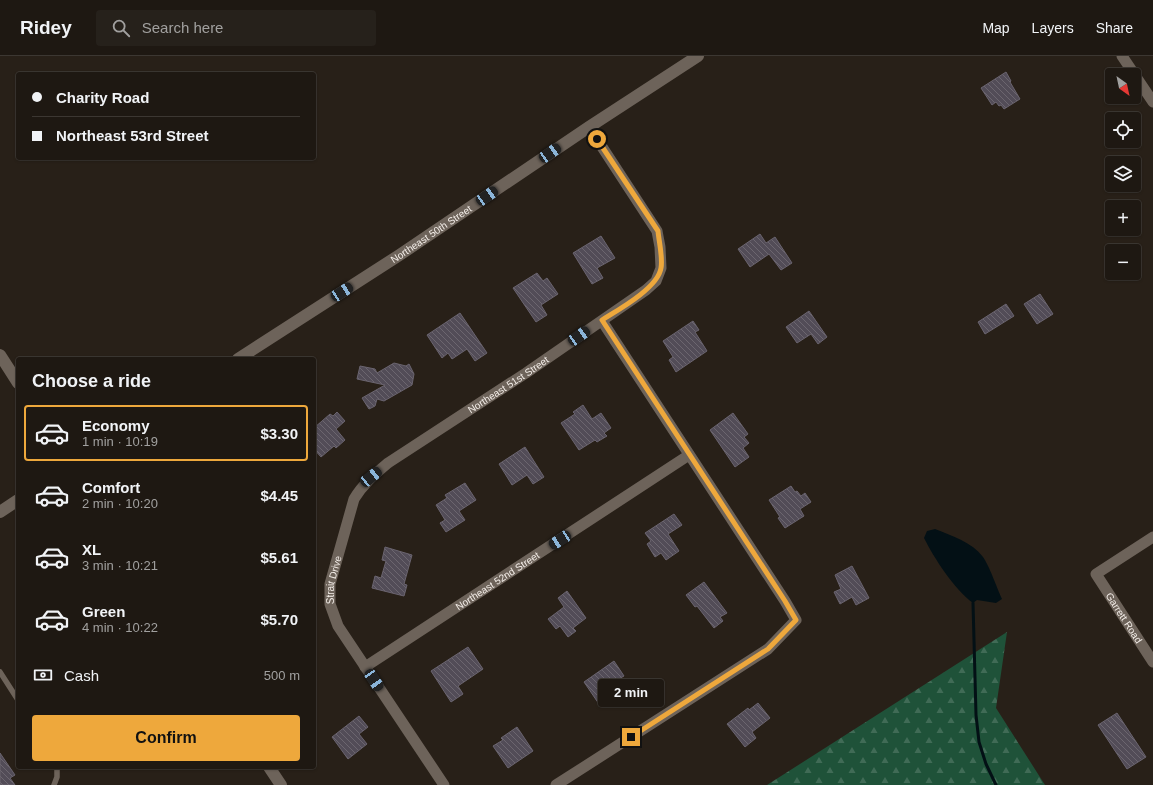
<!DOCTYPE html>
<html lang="en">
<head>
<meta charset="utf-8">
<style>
	:root { --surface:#1e1812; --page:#26211b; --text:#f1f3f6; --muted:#a1a09f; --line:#3c3732; --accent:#eea83c }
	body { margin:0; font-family:Helvetica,sans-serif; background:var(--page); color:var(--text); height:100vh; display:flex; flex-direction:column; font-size:15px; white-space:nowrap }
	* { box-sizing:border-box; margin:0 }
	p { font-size:13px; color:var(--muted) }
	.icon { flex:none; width:22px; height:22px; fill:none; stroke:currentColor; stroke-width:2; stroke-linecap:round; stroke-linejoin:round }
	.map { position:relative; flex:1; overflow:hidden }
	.details { position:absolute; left:16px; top:301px; width:300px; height:412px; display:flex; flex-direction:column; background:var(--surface); border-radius:4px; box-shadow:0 1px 3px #0004,0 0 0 1px var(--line) }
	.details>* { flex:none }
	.banner { position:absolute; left:16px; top:16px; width:300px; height:88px; border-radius:4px; box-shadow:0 1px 3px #0004,0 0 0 1px var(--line); display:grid; align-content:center; height:88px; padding:0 16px; background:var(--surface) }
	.needle { width:26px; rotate:147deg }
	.fabs { position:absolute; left:1105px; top:12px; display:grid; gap:8px }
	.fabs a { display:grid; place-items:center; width:36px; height:36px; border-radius:4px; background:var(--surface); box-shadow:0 1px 3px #0004,0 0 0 1px var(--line); font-size:20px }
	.end { position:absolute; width:18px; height:18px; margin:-9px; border:5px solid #eea83c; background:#111; box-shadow:0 0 0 2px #111 }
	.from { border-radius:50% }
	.bubble { position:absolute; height:28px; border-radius:4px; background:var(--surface); box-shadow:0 1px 3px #0004,0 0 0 1px var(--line); font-size:13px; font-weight:800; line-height:28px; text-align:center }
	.car { position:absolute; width:12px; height:24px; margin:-12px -6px; border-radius:5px; box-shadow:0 0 3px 1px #0007; background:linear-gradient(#222 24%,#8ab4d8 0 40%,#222 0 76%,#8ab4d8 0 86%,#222 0) }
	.banner b { display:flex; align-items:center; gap:14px; height:38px; font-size:15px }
	.banner b+b { border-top:1px solid var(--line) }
	.banner i { width:10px; height:10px; background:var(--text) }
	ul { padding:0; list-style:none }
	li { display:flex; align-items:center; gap:12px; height:56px; margin:0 8px 6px; padding:0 8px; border:2px solid transparent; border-radius:4px }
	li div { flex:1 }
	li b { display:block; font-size:15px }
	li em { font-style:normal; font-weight:800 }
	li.selected { border-color:var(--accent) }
	li>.icon { width:36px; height:36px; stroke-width:1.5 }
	h2 { padding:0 16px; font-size:18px; line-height:48px }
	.pay { display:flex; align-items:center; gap:10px; height:44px; padding:0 16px; font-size:15px }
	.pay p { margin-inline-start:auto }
	.primary-button { display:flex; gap:8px; margin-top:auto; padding:8px 16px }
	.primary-button a { flex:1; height:46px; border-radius:4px; background:var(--accent); color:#111; font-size:16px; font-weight:800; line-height:46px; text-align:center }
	header { display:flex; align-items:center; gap:24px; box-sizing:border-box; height:56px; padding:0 20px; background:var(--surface); border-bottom:1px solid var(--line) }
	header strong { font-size:19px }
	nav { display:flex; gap:22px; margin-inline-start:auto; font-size:14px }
	.search { width:280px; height:36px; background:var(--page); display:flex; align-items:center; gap:10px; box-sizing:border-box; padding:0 14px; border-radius:4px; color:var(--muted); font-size:15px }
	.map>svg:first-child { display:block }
</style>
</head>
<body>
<header>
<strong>Ridey</strong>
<div class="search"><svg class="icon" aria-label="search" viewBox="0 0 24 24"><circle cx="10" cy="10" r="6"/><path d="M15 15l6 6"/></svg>Search here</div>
<nav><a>Map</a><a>Layers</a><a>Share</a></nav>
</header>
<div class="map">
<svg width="1153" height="729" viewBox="0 0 1153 729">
	<defs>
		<pattern id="forest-firs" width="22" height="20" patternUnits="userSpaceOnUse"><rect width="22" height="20" fill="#1f5239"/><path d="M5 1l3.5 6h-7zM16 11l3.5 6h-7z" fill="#406b56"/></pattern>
		<pattern id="building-back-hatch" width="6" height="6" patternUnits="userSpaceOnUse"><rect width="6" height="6" fill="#524c57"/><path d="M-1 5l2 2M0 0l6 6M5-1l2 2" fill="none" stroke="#6c666f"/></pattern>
	</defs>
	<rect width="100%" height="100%" fill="#282018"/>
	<path fill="url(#forest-firs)" d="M1007,576L996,652L1045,729H767Z"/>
	<path fill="#031015" d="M935,473C952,480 972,486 983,501C989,509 997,532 1002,543L996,547L977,544L973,547C954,533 934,502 924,482L927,475Z"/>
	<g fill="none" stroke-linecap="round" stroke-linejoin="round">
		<path stroke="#031015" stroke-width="3" d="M973,547L976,659L979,686L986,708L996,729"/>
	</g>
	<path fill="url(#building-back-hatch)" stroke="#6a646f" d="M1006,16L1011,25L1010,26L1020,43L1004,53L1001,49L999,50L996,46L992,49L981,32Z
		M760,178L766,187L775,181L792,207L781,214L769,198L750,211L738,193Z
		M601,180L615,202L597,212L603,222L592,228L573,197Z
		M537,217L543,225L547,222L558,238L541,249L547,259L536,266L513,232Z
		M1040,238L1053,258L1037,268L1024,248Z
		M1006,248L1014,260L985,278L978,266Z
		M809,255L827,281L818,288L811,278L797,287L786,271Z
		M460,257L487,297L475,305L467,293L452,303L448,297L442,302L427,279Z
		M693,265L699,274L695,276L707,295L676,316L669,304L673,301L663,285Z
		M394,307L406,310L409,308L414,318L412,329L384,345L377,343L375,350L369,353L362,342L385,329L357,323L360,310L375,313L377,317Z
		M583,349L592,363L601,357L611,372L604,377L607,380L597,386L595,384L579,394L561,367L575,358L573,356Z
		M337,356L345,365L336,373L345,384L336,392L334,390L321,401L314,393V372L330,358L333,360Z
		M733,357L748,378L744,381L749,387L743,392L749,401L735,411L710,374Z
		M525,391L544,421L533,428L527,419L512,429L499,408Z
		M465,427L476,444L459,455L465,464L446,476L440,467L445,464L436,449L447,442L445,439Z
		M791,430L795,436L797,435L801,440L805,437L811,446L800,453L804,460L785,472L778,462L780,461L769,444Z
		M674,458L682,469L668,478L679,495L666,504L661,497L655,501L647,488L651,485L645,477Z
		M385,491L412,499L404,528L407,529L404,540L372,532L375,520L381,522L386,505L382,504Z
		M852,510L869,542L856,549L852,541L840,548L834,536L841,533L835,519Z
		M704,526L727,557L720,561L723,565L714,572L697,550L695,551L686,539Z
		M567,535L586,562L573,572L576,575L568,581L560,570L556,573L548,563L564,551L558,542Z
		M468,591L483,613L458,630L463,638L451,646L431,615Z
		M614,605L624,620L617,624L626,636L616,643L613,638L599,648L584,626Z
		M758,647L770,662L752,676L756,682L745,691L727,668L748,652L749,654Z
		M1117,657L1146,701L1127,713L1098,669Z
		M359,660L368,671L359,678L367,688L348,703L332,681Z
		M517,671L533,695L508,712L493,690L503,684L501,682Z
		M0,697L15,719L10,722L15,729H0Z"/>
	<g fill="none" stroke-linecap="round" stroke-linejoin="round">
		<path stroke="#6d635a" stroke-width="5.5" d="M0,616L18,644
			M54,729L57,721V711"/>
		<g stroke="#6d635a" stroke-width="11">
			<path d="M1122,0L1153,46"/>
			<path id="s1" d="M1153,481L1096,518L1153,606"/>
			<path id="s2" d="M365,611L689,399"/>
			<path id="s3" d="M444,729L338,570L330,548V528L354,443C363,428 375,418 388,407L526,317L646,234L656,225L661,212L660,191L657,175L589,71"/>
			<path d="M556,729L768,593L796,564L785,545L602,265"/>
		</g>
		<g stroke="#6d635a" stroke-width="12">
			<path d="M0,299L18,327"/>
			<path id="s4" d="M238,303L398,200L589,71L698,0"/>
			<path d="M0,456L18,444"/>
			<path d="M269,711L281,729"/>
		</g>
	</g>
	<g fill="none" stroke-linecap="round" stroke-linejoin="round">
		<path stroke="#eea83c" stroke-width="5" d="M597,83L658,175C659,186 663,202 661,212C658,232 618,254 602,264L785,545L796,564L768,593L631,681"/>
	</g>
	<g text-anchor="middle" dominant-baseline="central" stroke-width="3" stroke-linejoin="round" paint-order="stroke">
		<g font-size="10" fill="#f4eee9" stroke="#282018">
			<text stroke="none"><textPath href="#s4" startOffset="230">Northeast 50th Street</textPath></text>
			<text stroke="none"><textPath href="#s3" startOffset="516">Northeast 51st Street</textPath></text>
			<text stroke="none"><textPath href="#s3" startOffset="239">Strait Drive</textPath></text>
			<text stroke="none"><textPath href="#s2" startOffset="158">Northeast 52nd Street</textPath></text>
			<text stroke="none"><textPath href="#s1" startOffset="120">Garrett Road</textPath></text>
		</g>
	</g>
</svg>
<div class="fabs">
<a><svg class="needle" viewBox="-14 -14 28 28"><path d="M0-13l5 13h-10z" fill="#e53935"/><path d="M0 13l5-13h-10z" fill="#a1a09f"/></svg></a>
<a><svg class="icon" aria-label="locate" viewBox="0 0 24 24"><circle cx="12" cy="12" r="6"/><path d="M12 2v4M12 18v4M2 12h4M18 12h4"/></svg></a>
<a><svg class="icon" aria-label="layers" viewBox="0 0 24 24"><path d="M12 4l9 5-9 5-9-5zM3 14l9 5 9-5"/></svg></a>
<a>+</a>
<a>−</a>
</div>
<i class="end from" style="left:597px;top:83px"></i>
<i class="end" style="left:631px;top:681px"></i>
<div class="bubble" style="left:598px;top:623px;width:66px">2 min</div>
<i class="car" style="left:550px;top:97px;rotate:56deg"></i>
<i class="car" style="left:487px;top:140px;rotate:56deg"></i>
<i class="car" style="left:342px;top:236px;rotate:57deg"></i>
<i class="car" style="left:579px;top:280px;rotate:56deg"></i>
<i class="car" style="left:371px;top:421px;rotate:51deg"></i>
<i class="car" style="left:560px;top:484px;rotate:237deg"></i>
<i class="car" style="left:374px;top:624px;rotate:146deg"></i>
<div class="banner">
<b><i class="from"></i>Charity Road</b>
<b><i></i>Northeast 53rd Street</b>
</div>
<section class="details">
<h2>Choose a ride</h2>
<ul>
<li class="selected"><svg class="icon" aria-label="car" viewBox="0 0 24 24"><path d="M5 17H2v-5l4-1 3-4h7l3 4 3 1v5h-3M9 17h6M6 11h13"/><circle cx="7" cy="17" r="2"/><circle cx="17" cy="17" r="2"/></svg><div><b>Economy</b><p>1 min · 10:19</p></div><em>$3.30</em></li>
<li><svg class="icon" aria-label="car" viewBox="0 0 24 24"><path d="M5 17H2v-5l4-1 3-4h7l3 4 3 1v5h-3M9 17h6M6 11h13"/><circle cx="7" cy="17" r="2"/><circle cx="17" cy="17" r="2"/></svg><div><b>Comfort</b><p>2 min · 10:20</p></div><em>$4.45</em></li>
<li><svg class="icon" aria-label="car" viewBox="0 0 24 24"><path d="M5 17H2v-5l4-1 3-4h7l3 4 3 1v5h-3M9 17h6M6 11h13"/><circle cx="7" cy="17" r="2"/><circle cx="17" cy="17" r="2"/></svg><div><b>XL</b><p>3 min · 10:21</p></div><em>$5.61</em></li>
<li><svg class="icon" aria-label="car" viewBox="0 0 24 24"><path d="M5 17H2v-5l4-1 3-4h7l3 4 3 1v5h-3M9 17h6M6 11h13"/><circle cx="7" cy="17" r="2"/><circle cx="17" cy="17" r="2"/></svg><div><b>Green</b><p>4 min · 10:22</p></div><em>$5.70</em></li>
</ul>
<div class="pay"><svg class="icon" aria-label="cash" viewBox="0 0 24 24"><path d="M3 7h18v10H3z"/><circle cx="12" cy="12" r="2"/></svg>Cash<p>500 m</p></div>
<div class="primary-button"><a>Confirm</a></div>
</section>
</div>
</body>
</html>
